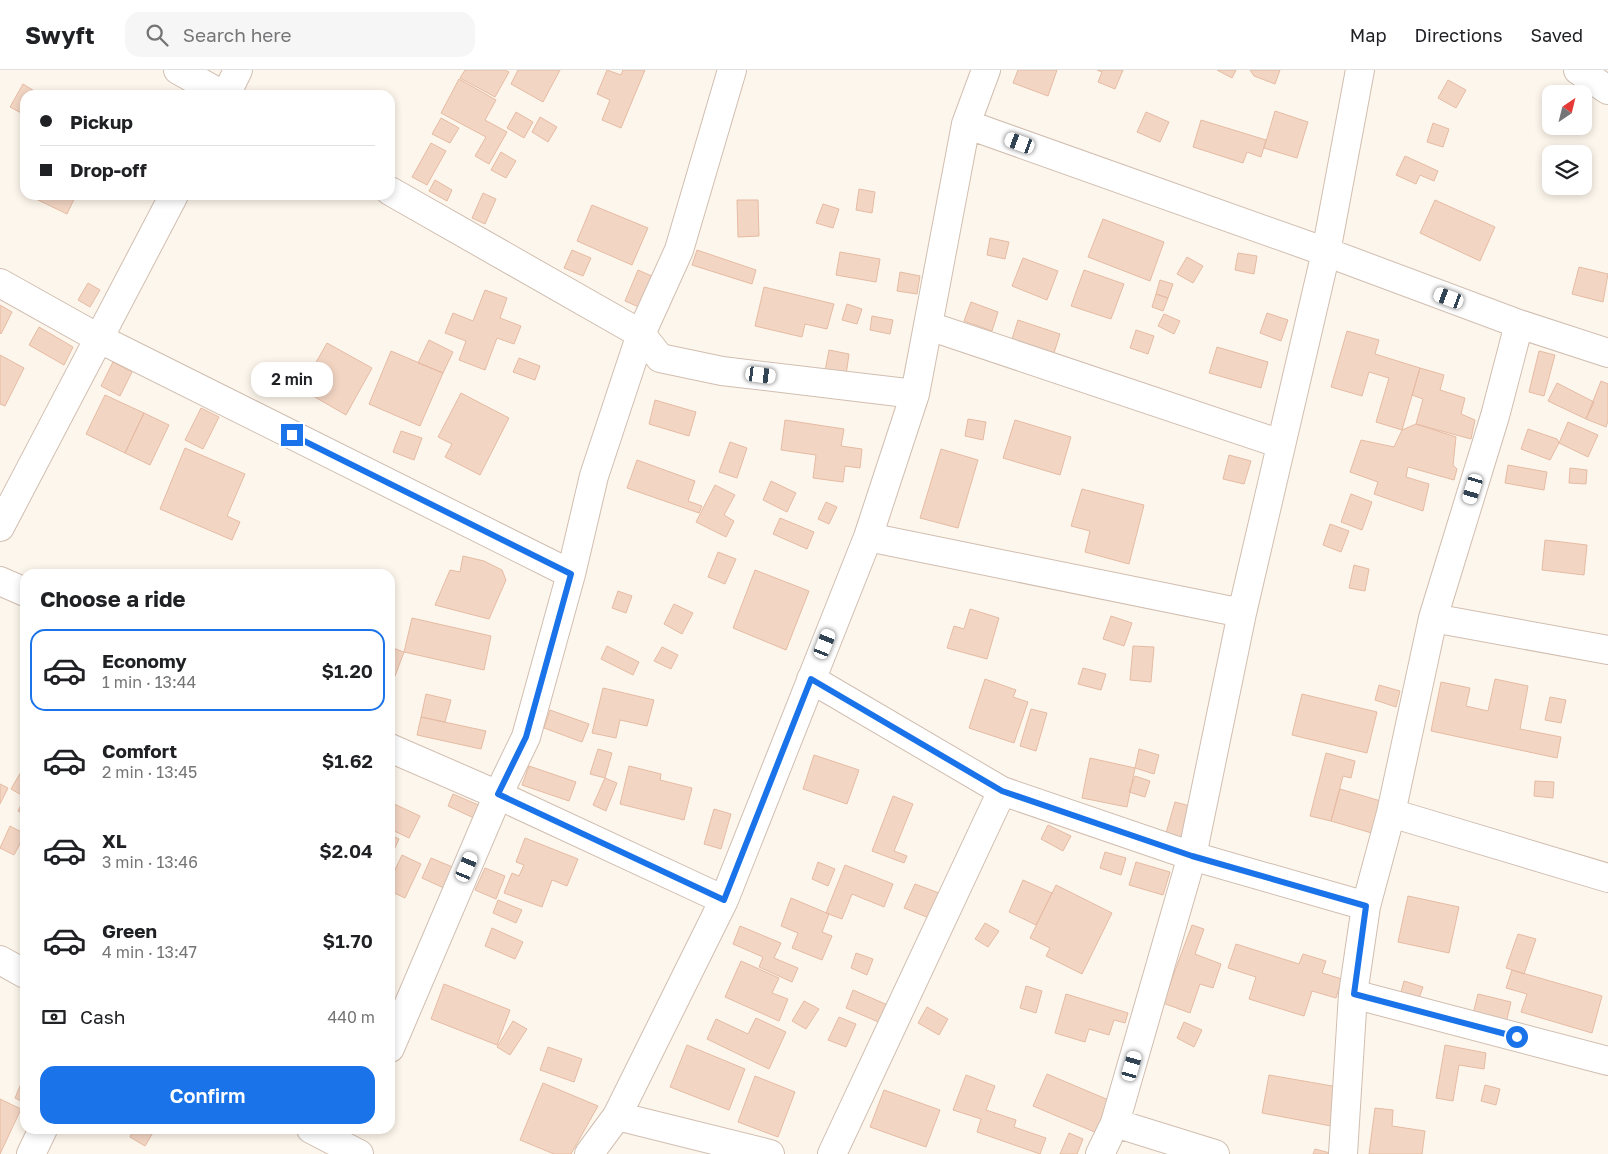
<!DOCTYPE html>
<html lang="en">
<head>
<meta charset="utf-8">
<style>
	:root { --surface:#fff; --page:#f6f6f6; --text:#202124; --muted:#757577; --line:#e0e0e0; --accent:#1a73e8 }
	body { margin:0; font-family:"Golos Text",sans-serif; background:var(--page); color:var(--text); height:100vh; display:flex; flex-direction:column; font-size:19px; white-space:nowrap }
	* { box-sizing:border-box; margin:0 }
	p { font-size:16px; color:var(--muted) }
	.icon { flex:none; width:28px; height:28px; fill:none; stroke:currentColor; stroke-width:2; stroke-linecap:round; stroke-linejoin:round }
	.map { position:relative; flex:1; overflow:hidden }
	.panel { position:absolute; left:20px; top:499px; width:375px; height:565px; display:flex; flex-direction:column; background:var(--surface); border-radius:15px; box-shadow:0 2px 8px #0003 }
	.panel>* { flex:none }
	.hud { position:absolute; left:20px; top:20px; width:375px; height:110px; border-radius:15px; box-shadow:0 2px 8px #0003; display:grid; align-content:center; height:110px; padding:0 20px; background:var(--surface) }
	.needle { width:32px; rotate:35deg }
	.tools { position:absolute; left:1542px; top:15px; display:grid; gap:10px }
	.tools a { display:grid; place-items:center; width:50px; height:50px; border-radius:10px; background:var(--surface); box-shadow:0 2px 8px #0003; font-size:25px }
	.end { position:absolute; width:22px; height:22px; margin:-11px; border:6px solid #1a73e8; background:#fff; box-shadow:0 0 0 2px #fff }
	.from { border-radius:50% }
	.bubble { position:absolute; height:35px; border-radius:15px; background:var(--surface); box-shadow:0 2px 8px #0003; font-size:16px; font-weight:600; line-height:35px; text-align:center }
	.car { position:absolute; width:15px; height:30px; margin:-15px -8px; border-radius:6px; box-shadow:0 0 4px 1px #0007; background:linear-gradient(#fff 24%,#345 0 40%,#fff 0 76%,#345 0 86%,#fff 0) }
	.hud b { display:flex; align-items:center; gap:18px; height:48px; font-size:19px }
	.hud b+b { border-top:1px solid var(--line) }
	.hud i { width:12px; height:12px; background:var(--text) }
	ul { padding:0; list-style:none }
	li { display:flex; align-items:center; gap:15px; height:82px; margin:0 10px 8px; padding:0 10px; border:2px solid transparent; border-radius:15px }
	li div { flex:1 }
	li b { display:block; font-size:19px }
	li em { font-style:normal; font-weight:600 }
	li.active { border-color:var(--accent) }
	li>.icon { width:45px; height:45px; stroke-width:1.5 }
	h2 { padding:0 20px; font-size:22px; line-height:60px }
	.pay { display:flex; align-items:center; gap:12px; height:55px; padding:0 20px; font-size:19px }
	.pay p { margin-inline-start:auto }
	.primary-button { display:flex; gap:10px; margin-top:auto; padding:10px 20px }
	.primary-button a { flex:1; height:58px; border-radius:15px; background:var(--accent); color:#fff; font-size:20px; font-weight:600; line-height:58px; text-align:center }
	header { display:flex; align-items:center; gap:30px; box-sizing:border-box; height:70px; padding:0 25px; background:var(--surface); border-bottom:1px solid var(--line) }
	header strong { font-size:24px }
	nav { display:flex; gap:28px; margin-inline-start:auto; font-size:18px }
	.search { width:350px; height:45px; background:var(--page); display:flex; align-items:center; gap:12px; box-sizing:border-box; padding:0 18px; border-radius:15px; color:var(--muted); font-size:19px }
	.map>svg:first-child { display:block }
</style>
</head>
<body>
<header>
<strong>Swyft</strong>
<div class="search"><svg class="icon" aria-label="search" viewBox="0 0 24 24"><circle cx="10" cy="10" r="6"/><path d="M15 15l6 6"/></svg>Search here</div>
<nav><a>Map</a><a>Directions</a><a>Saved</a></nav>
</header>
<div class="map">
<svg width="1608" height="1084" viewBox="0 0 1608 1084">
	<rect width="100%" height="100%" fill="#fdf6ec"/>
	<path fill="#f3d5c3" stroke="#e6bba3" d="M465,0H505L509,2L495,27L460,8Z
		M518,0H560L543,32L511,14Z
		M607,0L621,5L623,0H645L621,58L602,50L610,30L597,24Z
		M1018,0H1057L1048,26L1013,13Z
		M1097,0H1123L1115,19L1098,12L1102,2Z
		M1217,0H1236L1232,8Z
		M1250,0H1280L1275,14L1254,6Z
		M459,9L496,30L485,50L507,62L489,94L475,86L486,67L441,43Z
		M1448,10L1466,20L1456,38L1438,28Z
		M23,14L36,22L34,25H25L23,44L10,37Z
		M1275,41L1308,52L1297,88L1264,78Z
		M516,42L533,52L524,68L507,58Z
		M1146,42L1169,52L1160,72L1137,62Z
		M540,47L557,57L548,72L532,62Z
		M441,48L459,58L450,73L432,64Z
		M1201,50L1266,70L1261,87L1247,82L1243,93L1193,77Z
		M1433,53L1449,59L1443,77L1427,72Z
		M431,73L446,81L427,115L412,107Z
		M501,82L516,91L506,108L491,100Z
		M1405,86L1438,101L1434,111L1420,105L1416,114L1396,105Z
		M435,110L452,120L447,131L429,121Z
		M859,119L875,122L872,143L856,140Z
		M483,123L496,129L485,154L472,148Z
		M33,125H76L67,144L32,127Z
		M737,130H758L759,166L738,167Z
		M1435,130L1495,157L1480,191L1420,163Z
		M823,134L839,139L833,158L816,153Z
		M592,135L648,158L632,195L577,171Z
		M1103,149L1164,172L1150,211L1088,187Z
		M990,168L1009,172L1005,189L987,185Z
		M572,180L591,188L583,206L564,198Z
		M697,180L756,200L752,214L692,195Z
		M840,182L880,189L876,212L836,205Z
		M1238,183L1257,186L1254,204L1235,200Z
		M1187,187L1203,196L1193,213L1177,204Z
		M1023,188L1058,201L1047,230L1012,216Z
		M1579,197L1608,204L1603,232L1572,224Z
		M638,200L654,207L641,238L625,231Z
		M1084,200L1124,214L1111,249L1071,236Z
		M900,202L920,206L917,224L897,221Z
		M1160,210L1173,214L1168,228L1156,224Z
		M88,213L100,220L90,237L78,230Z
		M764,217L834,234L827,259L805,254L802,267L755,256Z
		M485,220L507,228L500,248L521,256L514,274L497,268L485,300L459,290L466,271L445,263L453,243L473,251Z
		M1156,224L1168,228L1163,241L1152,237Z
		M971,232L998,242L992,261L964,251Z
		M847,234L862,239L857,254L842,250Z
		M0,235L12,242L1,264L0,263Z
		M1267,243L1288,250L1281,271L1260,263Z
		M1164,244L1180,251L1174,264L1158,256Z
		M872,246L893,250L890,264L870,260Z
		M1018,250L1060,264L1054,283L1012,269Z
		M39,257L73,277L64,295L29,275Z
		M1136,260L1154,266L1148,284L1130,278Z
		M1347,261L1379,270L1375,284L1420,298L1402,360L1376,352L1389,308L1369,302L1362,326L1331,317Z
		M429,270L453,282L443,303L418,293Z
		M327,273L372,298L346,345L301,319Z
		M1217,277L1268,292L1261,318L1209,303Z
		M829,280L849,284L846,305L825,301Z
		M391,281L443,303L420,356L369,334Z
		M1539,281L1555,285L1544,326L1529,322Z
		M0,285L24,298L5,336L0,334Z
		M519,288L540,296L535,310L513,302Z
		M113,292L132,302L120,326L101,316Z
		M1420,298L1444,305L1440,320L1465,328L1461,344L1475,350L1471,369L1416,354L1423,329L1412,325Z
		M1601,311L1608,314V351L1606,357L1586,349Z
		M1557,313L1594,332L1586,349L1548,331Z
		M461,323L509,348L480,405L445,387L452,374L438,367Z
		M105,325L144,343L125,383L86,364Z
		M655,330L696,342L689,366L649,354Z
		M201,338L219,347L203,379L185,370Z
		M144,343L169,355L150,395L125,383Z
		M968,349L986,352L983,370L965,366Z
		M785,350L844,359L841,376L862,379L860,398L845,396L843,412L813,408L816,385L781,380Z
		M1015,350L1071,367L1060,405L1003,388Z
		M1568,352L1598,365L1588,387L1559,373Z
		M1416,354L1456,367L1453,395L1457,399L1454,410L1408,397L1406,407L1429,414L1423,441L1374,424L1378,412L1350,402L1361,370L1394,377L1402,360Z
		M1528,359L1557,369L1559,373L1550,390L1521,379Z
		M401,361L422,368L414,390L393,382Z
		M730,372L747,378L737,408L719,402Z
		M185,378L245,404L227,446L240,452L232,470L160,439Z
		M941,379L978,390L958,458L920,448Z
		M1229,385L1251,391L1244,414L1223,409Z
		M637,390L695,411L688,431L702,436L699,443L627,418Z
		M1508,395L1547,402L1544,420L1505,413Z
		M1570,398L1587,400L1586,414L1569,413Z
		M771,411L796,423L787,442L763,430Z
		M715,415L735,425L724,445L734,451L726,467L696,452Z
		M1082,419L1144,435L1129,494L1085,482L1090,461L1071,456Z
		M1351,424L1372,432L1362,460L1341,452Z
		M826,432L837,437L829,454L818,449Z
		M780,448L814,462L807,479L773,464Z
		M1330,454L1349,461L1341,482L1323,475Z
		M1545,470L1587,475L1584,505L1542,500Z
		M718,482L736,489L725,514L708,507Z
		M463,486L484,491L502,500L506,510L489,549L435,535L450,500L460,502Z
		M1354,495L1369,499L1365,521L1349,518Z
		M755,500L809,521L786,580L733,558Z
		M618,521L632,526L626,543L612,538Z
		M674,534L693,543L682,564L664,554Z
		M970,539L999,548L987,589L947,578L954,556L964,559Z
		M1111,546L1132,553L1124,576L1103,569Z
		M412,548L491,566L484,600L404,582Z
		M607,576L639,592L633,605L601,589Z
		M1133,576L1154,577L1151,612L1130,610Z
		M390,577L404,582L395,606L390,604Z
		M662,577L678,585L671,599L654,591Z
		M1083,598L1106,604L1101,620L1078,614Z
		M985,609L1016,620L1013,627L1028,632L1014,673L969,658Z
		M1495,609L1528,616L1520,659L1561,667L1557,688L1431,661L1441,612L1470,618L1466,636L1488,641Z
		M1379,615L1400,621L1396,637L1375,630Z
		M603,618L654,630L647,656L620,650L616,668L592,663Z
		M426,624L451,630L445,652L421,647Z
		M1302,624L1377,642L1367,683L1292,665Z
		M1550,627L1566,630L1561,653L1545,650Z
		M1031,639L1047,643L1036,681L1020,676Z
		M550,640L589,654L582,672L544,658Z
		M421,647L486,661L481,679L417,665Z
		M598,679L612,683L605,708L590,704Z
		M1139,679L1159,685L1154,704L1135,698Z
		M1326,683L1355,691L1351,708L1343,706L1331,751L1310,746Z
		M814,685L859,700L847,734L803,719Z
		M1090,688L1135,698L1127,737L1082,728Z
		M25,695V727L11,719Z
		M529,696L576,712L569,731L522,715Z
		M629,696L661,704L660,710L692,718L684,750L620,734Z
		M1135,706L1150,711L1145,727L1129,722Z
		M605,708L617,713L606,741L593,735Z
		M1535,711L1554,712L1553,728L1534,726Z
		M0,714L8,718L0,734Z
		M1340,719L1384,732L1375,764L1331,751Z
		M453,724L483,737L476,749L448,736Z
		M893,726L913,734L894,781L907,786L904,793L872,781Z
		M25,727V745L18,741Z
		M390,732L420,746L409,768L390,759Z
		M1175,732L1190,736L1181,768L1166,763Z
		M714,739L731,744L721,779L704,774Z
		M1048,755L1071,766L1063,781L1041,769Z
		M10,756L25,764L14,785L0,778Z
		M390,765L399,769L391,786L390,785Z
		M525,768L578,789L567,816L552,810L542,837L504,823L512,803L519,806L524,795L516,792Z
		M1105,782L1126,788L1121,805L1100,798Z
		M402,785L421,794L405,828L390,821V800L394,802Z
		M431,788L455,798L446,819L422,808Z
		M818,792L835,799L828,816L812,809Z
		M1136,792L1170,802L1163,825L1129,815Z
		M845,795L893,814L884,837L852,824L842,849L826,843Z
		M485,798L505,806L496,829L475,820Z
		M1023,810L1052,823L1036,855L1009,842Z
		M915,814L939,823L929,848L904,838Z
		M1056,815L1112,843L1082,904L1046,886L1050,878L1030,868Z
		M1408,826L1459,837L1449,883L1398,872Z
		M791,828L829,844L822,862L832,866L822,890L792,878L798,863L781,856Z
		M498,830L522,840L516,853L493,843Z
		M985,853L999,861L988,877L975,869Z
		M1192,855L1204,859L1195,884L1221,894L1213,918L1200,914L1190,943L1163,933Z
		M740,856L781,873L774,888L798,898L792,912L759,897L763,887L733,874Z
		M492,858L523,872L515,889L485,876Z
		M1518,864L1536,869L1524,904L1506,898Z
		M1236,874L1299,894L1303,884L1326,891L1322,903L1342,909L1336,928L1312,921L1304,946L1249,929L1256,907L1228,898Z
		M856,883L873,889L867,905L851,898Z
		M741,891L779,908L772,923L788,929L779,951L725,927Z
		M1512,900L1602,926L1592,963L1521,942L1527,924L1506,918Z
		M1404,911L1423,917L1418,931L1400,926Z
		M444,914L510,940L497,975L431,949Z
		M1026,916L1042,921L1036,943L1020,938Z
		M853,920L890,936L883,954L846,938Z
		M1066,924L1128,943L1125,953L1114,950L1109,965L1089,959L1085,972L1055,963Z
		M1478,924L1511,932L1506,953L1473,944Z
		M804,931L819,939L806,959L792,951Z
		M927,937L948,949L939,965L918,953Z
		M839,947L856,954L846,977L828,970Z
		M756,948L786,962L769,999L707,969L716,949L748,964Z
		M513,951L527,959L510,985L497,977Z
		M1184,952L1202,960L1194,977L1177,968Z
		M687,975L745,999L729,1040L670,1017Z
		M1445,975L1486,983L1484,999L1459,995L1453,1031L1436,1028Z
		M548,977L582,989L574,1012L540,1000Z
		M1047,1004L1111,1031L1097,1063L1033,1036Z
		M966,1005L995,1016L986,1040L1016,1050L1014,1057L1046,1068L1040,1084L977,1062L981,1049L953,1040Z
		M1269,1005L1338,1017L1331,1056L1262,1043Z
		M755,1006L795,1022L778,1067L738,1052Z
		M23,1009L25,1010V1033L15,1028Z
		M543,1013L598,1036L571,1084H554L520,1070Z
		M1485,1015L1500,1019L1496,1035L1481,1031Z
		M884,1020L940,1040L926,1077L870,1057Z
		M0,1029L21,1039L0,1084Z
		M1375,1038L1393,1040L1392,1056L1425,1061L1422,1084H1369Z
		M134,1059H155L145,1076L130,1067Z
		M1069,1063L1083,1069L1077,1084H1060Z
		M1315,1079L1334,1084H1313Z"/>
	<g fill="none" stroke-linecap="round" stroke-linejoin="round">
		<g stroke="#d1beb0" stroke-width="30">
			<path id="minor" d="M178,0L223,25
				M1578,0L1608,20
				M226,25L238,0
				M966,54L1326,182L1519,254L1608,283
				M390,121L641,264L660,288L722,301L915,324
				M0,213L100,269L571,504
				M929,256L1281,374
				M0,457L174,125
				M868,467L1242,543
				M0,511L25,522
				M1433,548L1608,580
				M811,609L1002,721L1192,786L1366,836
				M390,678L498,725L724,830
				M1391,743L1608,808
				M0,890L25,904
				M1353,924L1608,991
				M390,978L498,725L526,667L571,504L594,406L641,264L679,180L732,0
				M617,1046L770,1084
				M1115,1053L1215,1084
				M311,1059L359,1084
				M31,1084L43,1059
				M589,1084L617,1046L724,830L868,467L915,324L966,54L986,0
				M832,1084L1002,721
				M1100,1084L1115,1053L1192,786L1242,543L1326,182L1360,0
				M1343,1084L1353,924L1366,836L1391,743L1433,548L1495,346L1519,254"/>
		</g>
		<use href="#minor" stroke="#fff" stroke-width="28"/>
	</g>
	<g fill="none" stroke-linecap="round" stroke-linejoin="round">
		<path stroke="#1a73e8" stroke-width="6" d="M292,365L571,504L526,667L498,724L724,830L811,609L1002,721L1192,786L1366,836L1354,924L1517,967"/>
	</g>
</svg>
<div class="tools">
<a><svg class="needle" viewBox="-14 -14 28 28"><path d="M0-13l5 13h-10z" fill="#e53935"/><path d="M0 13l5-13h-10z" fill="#757577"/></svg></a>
<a><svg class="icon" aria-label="layers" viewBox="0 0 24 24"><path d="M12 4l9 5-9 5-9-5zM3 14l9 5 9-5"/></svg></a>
</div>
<i class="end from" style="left:1517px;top:967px"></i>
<i class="end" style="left:292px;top:365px"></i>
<div class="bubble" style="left:251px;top:292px;width:82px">2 min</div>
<i class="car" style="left:1020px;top:73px;rotate:290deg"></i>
<i class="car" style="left:1449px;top:228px;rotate:290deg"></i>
<i class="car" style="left:761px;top:305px;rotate:97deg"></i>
<i class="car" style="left:1473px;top:419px;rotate:197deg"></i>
<i class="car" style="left:825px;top:574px;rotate:22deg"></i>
<i class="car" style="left:467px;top:797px;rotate:23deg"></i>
<i class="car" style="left:1132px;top:996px;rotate:16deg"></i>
<div class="hud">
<b><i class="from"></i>Pickup</b>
<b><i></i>Drop-off</b>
</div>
<section class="panel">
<h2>Choose a ride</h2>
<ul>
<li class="active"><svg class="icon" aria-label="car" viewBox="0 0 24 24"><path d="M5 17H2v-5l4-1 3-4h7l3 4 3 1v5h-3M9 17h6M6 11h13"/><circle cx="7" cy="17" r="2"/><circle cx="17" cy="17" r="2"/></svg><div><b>Economy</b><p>1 min · 13:44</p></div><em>$1.20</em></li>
<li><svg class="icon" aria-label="car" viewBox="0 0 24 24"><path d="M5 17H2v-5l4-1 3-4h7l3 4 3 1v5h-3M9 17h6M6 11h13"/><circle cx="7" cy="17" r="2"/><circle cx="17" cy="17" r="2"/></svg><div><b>Comfort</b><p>2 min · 13:45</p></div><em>$1.62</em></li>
<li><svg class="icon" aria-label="car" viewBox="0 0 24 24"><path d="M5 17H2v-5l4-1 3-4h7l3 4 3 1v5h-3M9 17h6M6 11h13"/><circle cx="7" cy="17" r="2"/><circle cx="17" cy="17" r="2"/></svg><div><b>XL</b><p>3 min · 13:46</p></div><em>$2.04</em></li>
<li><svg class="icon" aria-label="car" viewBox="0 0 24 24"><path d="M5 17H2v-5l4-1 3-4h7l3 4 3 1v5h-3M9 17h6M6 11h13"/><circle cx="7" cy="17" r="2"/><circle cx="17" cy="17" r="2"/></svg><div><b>Green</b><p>4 min · 13:47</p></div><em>$1.70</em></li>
</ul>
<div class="pay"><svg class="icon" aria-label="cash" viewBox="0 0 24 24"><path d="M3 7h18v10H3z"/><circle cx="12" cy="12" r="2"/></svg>Cash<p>440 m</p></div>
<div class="primary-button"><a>Confirm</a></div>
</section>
</div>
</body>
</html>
